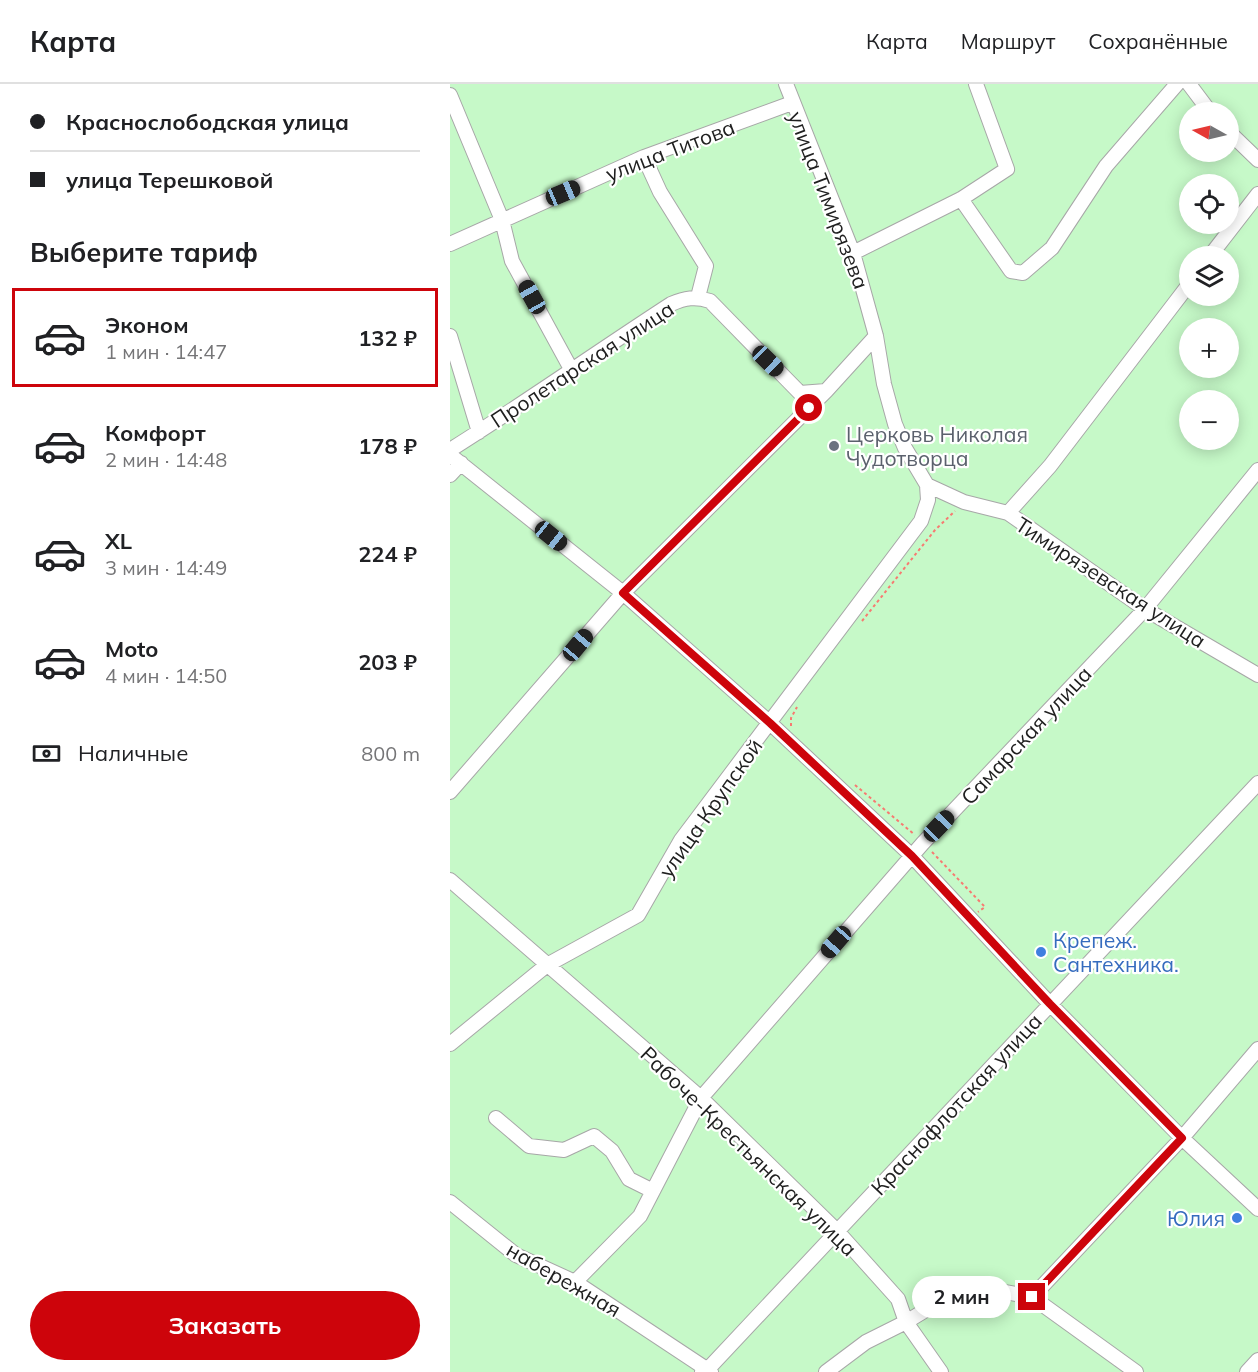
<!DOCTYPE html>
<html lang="ru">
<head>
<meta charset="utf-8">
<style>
	:root { --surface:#fff; --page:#f6f6f6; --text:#202124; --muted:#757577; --line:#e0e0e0; --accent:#cd040b }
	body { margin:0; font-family:Mulish,sans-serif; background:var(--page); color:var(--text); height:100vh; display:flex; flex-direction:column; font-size:22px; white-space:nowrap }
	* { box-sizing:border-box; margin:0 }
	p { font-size:20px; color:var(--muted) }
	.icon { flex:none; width:33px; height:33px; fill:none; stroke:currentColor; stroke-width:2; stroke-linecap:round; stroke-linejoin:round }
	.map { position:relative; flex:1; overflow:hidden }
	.panel { display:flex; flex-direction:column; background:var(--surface); width:450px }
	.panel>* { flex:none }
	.banner { display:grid; align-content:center; height:132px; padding:0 30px; background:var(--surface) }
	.needle { width:39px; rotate:278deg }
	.buttons { position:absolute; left:729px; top:18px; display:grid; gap:12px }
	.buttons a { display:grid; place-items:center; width:60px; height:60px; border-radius:50%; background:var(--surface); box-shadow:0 3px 15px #0003; font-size:30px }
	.end { position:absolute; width:27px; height:27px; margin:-14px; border:8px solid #cd040b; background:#fff; box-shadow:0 0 0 3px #fff }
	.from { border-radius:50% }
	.bubble { position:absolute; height:42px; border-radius:21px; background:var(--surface); box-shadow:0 3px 15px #0003; font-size:20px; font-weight:700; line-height:42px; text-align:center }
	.car { position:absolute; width:18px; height:36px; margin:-18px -9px; border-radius:8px; box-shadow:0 0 4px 2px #0007; background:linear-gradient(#222 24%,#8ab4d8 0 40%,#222 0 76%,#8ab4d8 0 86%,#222 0) }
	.banner b { display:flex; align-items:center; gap:21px; height:57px; font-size:22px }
	.banner b+b { border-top:2px solid var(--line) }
	.banner i { width:15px; height:15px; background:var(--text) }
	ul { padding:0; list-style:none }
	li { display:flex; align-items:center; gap:18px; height:99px; margin:0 12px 9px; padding:0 18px; border:3px solid transparent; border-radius:0px }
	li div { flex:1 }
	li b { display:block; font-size:22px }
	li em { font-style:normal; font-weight:700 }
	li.selected { border-color:var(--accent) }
	li>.icon { width:54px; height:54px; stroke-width:1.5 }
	h2 { padding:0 30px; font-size:27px; line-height:72px }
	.pay { display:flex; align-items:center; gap:15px; height:66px; padding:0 30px; font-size:22px }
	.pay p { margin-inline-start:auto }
	.cta { display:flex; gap:12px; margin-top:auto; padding:12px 30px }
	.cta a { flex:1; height:69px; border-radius:36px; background:var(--accent); color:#fff; font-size:24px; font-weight:700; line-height:69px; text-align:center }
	header { display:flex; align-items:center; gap:36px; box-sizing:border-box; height:84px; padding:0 30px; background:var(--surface); border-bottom:2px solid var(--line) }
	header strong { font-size:28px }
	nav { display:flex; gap:33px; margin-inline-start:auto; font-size:21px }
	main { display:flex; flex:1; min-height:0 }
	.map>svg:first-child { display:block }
</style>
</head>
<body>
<header>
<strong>Карта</strong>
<nav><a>Карта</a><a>Маршрут</a><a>Сохранённые</a></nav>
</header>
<main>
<section class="panel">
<div class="banner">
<b><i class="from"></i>Краснослободская улица</b>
<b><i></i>улица Терешковой</b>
</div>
<h2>Выберите тариф</h2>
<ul>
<li class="selected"><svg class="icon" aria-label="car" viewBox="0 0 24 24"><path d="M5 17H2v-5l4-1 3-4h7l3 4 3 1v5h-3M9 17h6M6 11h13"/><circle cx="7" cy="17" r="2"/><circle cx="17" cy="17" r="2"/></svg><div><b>Эконом</b><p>1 мин · 14:47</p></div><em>132 ₽</em></li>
<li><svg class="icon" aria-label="car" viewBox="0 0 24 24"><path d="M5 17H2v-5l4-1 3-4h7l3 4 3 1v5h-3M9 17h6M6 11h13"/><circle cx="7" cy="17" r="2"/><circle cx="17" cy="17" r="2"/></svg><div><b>Комфорт</b><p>2 мин · 14:48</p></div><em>178 ₽</em></li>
<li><svg class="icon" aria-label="car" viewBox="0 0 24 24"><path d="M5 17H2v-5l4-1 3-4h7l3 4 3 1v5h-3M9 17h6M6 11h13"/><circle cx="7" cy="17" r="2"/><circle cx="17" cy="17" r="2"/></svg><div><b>XL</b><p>3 мин · 14:49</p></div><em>224 ₽</em></li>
<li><svg class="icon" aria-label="car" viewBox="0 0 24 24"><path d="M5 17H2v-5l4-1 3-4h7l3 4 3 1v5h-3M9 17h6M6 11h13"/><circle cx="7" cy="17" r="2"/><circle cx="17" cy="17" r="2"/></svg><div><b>Moto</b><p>4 мин · 14:50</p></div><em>203 ₽</em></li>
</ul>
<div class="pay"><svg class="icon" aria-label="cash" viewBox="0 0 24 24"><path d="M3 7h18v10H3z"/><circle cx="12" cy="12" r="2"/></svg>Наличные<p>800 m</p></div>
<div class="cta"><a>Заказать</a></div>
</section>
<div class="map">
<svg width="808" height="1288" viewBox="0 0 808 1288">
	<rect width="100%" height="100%" fill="#f1ede7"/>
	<path fill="#c6f9c8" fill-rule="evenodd" d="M0,0H808V1288H0ZM740,28H778V68H740ZM740,100H778V140H740ZM740,172H778V212H740ZM740,244H778V284H740ZM740,316H778V356H740Z"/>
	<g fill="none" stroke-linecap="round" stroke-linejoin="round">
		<g stroke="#a7a7a7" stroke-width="16">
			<path id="minor" d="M739,0L760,28
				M0,11L52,136L62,177L121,285
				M778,47L808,76
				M194,73L210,108L256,182L248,213
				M511,115L561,187L573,189L602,164L656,82L727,0
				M0,160L194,73L342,19
				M403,169L511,115L557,85L526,0
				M760,172L808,110
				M0,252L29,348
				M0,366C75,319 147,268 221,220C235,214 245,212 260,217L350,309L376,307
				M0,371L173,509L320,639L462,772L600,920L732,1054L808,1125
				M0,391L11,379
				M477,401L514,418L558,429L695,525L808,591
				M558,429L600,382L740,199
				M0,708L173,509L376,307L426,252
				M0,796L251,1014L387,1147L448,1215L456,1238L491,1288
				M0,960L97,881L188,831L231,756L471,437L478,416L477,401L455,364L445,340L434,300L426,252L403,169L336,0
				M46,1034L79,1062L114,1066L144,1052L162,1067L179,1095L203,1107
				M0,1118L66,1171L125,1198L261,1288
				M125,1198L190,1132L251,1014L473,759L695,525L808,386
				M582,1213L686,1288
				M252,1288L258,1285L808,699
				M376,1288L416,1258L456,1238L517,1201L582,1213L732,1054L808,965
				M797,1288L808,1276"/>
		</g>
		<path stroke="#f77a71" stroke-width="2" stroke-dasharray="3 3" stroke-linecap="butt" d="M412,537L485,446L505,427
			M341,642V634L347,623
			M405,701L465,751
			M482,768L535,823L528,828"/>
		<use href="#minor" stroke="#fff" stroke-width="14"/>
	</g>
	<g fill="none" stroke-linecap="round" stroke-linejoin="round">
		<path stroke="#cd040b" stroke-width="8" d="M359,324L173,509L320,639L462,772L600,920L732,1054L582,1213"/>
	</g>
	<circle fill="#6b7280" stroke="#fff" stroke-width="2" cx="384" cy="362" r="6"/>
	<g fill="#3f7fe0" stroke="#fff" stroke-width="2">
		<circle cx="591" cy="868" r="6"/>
		<circle cx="787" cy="1134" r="6"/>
	</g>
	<g text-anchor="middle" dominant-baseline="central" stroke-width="4.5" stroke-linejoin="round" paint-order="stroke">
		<g font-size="21" fill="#202020" stroke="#fff">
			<text transform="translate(220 66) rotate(-21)">улица Титова</text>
			<text transform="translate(379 116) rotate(69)">улица Тимирязева</text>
			<text transform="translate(132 280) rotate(-33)">Пролетарская улица</text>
			<text transform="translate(661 498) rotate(33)">Тимирязевская улица</text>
			<text transform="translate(576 651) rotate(-47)">Самарская улица</text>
			<text transform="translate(260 724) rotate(-55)">улица Крупской</text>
			<text transform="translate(506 1020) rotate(-47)">Краснофлотская улица</text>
			<text transform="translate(299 1067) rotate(44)">Рабоче-Крестьянская улица</text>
			<text transform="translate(114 1195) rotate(30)">набережная</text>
		</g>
		<g font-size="21" fill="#5b616d" stroke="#fff" text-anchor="start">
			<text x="396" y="350">Церковь Николая<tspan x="396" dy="24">Чудотворца</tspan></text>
		</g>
		<g font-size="21" fill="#366cbe" stroke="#fff" text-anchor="start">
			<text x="603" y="856">Крепеж.<tspan x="603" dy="24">Сантехника.</tspan></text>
			<text x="775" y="1134" text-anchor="end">Юлия</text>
		</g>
	</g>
</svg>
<div class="buttons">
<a><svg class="needle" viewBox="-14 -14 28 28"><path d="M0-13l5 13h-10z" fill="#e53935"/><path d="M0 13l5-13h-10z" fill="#757577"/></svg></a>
<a><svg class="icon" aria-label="locate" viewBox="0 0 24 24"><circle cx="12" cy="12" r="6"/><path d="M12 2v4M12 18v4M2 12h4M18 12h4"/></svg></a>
<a><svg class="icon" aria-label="layers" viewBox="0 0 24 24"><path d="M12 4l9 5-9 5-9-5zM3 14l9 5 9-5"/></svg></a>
<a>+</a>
<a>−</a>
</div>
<i class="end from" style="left:359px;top:324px"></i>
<i class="end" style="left:582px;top:1213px"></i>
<div class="bubble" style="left:462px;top:1192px;width:99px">2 мин</div>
<i class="car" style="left:113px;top:109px;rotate:67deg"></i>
<i class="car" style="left:82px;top:213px;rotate:331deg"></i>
<i class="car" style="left:318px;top:277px;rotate:134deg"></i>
<i class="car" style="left:101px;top:452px;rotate:129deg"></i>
<i class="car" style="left:128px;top:561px;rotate:40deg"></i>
<i class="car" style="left:489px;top:742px;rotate:44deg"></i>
<i class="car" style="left:386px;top:858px;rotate:221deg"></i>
</div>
</main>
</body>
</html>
